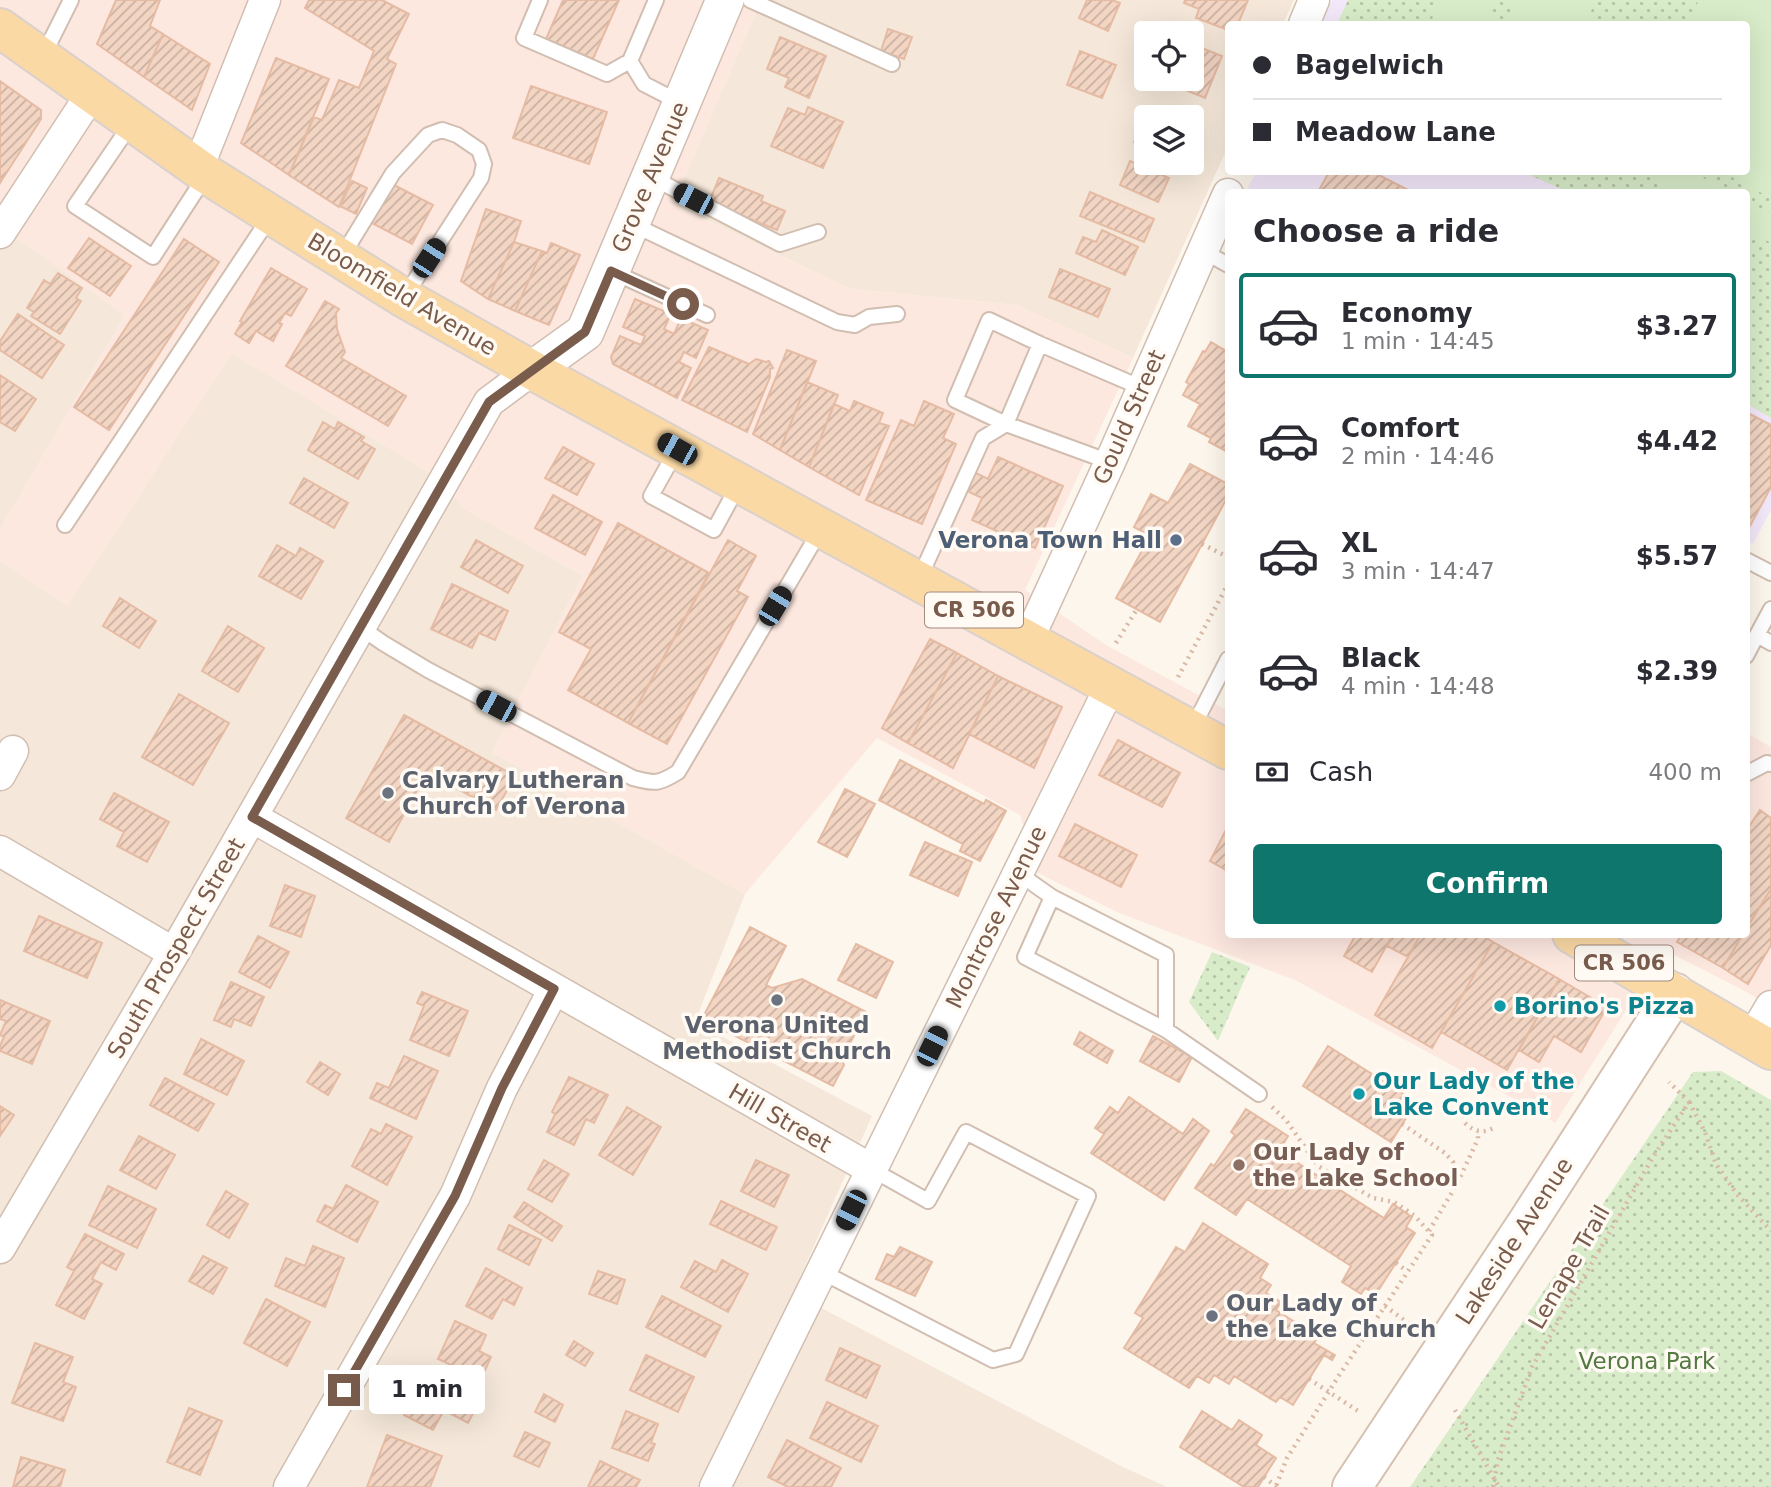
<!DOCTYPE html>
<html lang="en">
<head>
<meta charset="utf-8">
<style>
	:root { --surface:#fff; --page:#f7f7f7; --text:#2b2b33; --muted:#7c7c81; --line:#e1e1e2; --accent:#0f766e }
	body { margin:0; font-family:"DejaVu Sans",sans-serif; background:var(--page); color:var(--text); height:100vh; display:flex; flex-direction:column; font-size:26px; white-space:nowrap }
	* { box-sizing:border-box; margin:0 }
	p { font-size:23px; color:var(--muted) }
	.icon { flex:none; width:38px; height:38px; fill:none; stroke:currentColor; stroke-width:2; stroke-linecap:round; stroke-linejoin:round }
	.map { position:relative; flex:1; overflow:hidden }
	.drawer { position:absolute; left:1225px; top:189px; width:525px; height:749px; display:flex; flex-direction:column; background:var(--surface); border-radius:7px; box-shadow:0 7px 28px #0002 }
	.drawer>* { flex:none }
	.guide { position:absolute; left:1225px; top:21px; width:525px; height:154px; border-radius:7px; box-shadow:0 7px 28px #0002; display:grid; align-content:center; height:154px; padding:0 28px; background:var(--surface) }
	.tools { position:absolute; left:1134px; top:21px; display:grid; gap:14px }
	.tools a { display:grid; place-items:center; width:70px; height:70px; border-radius:7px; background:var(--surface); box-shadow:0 7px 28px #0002; font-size:35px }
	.end { position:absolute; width:32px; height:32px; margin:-16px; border:9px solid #7a5c4d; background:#fff; box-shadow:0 0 0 4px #fff }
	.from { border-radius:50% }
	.bubble { position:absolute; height:49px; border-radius:7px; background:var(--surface); box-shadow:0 7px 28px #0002; font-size:23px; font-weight:600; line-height:49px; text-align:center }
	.car { position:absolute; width:21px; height:42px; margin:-21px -10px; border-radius:9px; box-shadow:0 0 5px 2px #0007; background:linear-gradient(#222 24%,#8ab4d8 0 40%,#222 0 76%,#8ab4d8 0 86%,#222 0) }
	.guide b { display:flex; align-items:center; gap:24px; height:66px; font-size:26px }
	.guide b+b { border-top:2px solid var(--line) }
	.guide i { width:18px; height:18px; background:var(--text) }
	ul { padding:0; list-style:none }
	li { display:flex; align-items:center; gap:21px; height:105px; margin:0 14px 10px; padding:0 14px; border:4px solid transparent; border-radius:7px }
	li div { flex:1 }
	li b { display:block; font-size:26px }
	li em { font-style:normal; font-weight:600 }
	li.current { border-color:var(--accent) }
	li>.icon { width:63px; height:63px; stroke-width:1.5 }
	h2 { padding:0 28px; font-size:32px; line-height:84px }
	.pay { display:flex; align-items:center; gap:18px; height:77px; padding:0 28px; font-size:26px }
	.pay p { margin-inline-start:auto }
	.cta { display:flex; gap:14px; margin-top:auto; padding:14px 28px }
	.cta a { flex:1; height:80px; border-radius:7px; background:var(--accent); color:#fff; font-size:28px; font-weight:600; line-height:80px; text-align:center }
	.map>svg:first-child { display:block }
</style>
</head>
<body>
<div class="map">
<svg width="1771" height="1487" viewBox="0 0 1771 1487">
	<defs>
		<pattern id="grass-dots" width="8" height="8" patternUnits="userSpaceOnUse" patternTransform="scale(1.75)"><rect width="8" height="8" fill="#d8ecc9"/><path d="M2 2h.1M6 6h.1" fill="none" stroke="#b4c2a5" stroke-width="1.8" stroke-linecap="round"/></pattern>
		<pattern id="building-hatch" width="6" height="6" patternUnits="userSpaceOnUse" patternTransform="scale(1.75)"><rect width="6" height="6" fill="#f3d5c3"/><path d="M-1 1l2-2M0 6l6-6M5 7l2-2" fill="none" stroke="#cab0a1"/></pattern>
	</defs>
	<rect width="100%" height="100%" fill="#fdf6ec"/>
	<path fill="#f5e8da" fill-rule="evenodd" d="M761,0H1294L1283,24H1228V146L1133,358L1016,305L850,289L673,204ZM1146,33H1192V79H1146ZM1146,117H1192V163H1146Z
		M0,226L125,315L0,530Z
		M232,353L444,481L462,507L583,576L492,752L745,894L695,1022L872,1116L793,1293L1123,1467L1167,1487H0V561L67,605Z"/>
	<path fill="#fde8e0" d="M0,0H761L673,204L850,289L1016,305L1133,358L1025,590L1106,645L1228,711V934H1746L1747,733L1771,747V1007L1743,990L1664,950L1555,1123L1540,1113L1295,980L1117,912L1038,873L1020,815L877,738L745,894L492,752L583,576L462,507L444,481L232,353L67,605L0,561V530L125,315L0,226Z"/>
	<path fill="#f3e8fa" d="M1332,0H1771V510L1753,544L1746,541V192H1246L1256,172H1746V24H1321Z"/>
	<path fill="url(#grass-dots)" d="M1348,0H1771V418L1747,404L1746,192H1568L1523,172H1746V24H1337Z
		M1212,952L1250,967L1218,1041L1189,1002Z
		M1721,1071L1771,1100V1487H1410L1693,1072Z"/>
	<path fill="#d8ecc9" d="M1434,0H1491L1490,24H1432Z
		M1512,0H1597L1584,24H1511Z
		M1699,0H1771V198L1722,172H1746V24H1686Z
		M1639,172H1692L1731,192H1678Z
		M1746,201L1771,214V243L1747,230Z"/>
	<path fill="url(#building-hatch)" stroke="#e6bba3" stroke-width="2" d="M116,0H160L150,26L163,34L144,77L97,44Z
		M309,0H370L372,1L373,0H382L409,14L387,59L396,64L339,207L289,175L314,117L322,120L339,80L359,88L374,51L305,8Z
		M563,0H619L593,59L546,39Z
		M1087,0H1112L1120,3L1108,31L1079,18Z
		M1185,0H1248L1238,24H1228V30L1196,18L1199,9L1184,3Z
		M888,29L912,37L904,59L881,51Z
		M163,34L210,64L192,110L144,77Z
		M780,37L826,56L809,98L785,87L789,78L767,69Z
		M1192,44L1222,56L1205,98L1159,79H1192Z
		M1080,51L1116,65L1102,98L1067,85Z
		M276,58L329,79L289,175L241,143Z
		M0,81L41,110V119L0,183Z
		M531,86L607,112L589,164L513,138Z
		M808,107L843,122L823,168L771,146L788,108L805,115Z
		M1147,112L1159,117H1146V147L1134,142Z
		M1130,161L1169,178L1158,202L1120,185Z
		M1329,172H1373L1412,192H1318Z
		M719,178L763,196L761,201L785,211L777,230L709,202Z
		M352,181L367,188L356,214L340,206Z
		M390,183L433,205L412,244L370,222Z
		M1090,192L1154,219L1144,242L1080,216Z
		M486,209L521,221L514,242L488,299L461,281Z
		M1102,230L1138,247L1125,275L1076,253L1083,237L1096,242Z
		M89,238L131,266L110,296L68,268Z
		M184,239L219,262L109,430L74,407Z
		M514,242L542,251L515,311L488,299Z
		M551,243L580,255L549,325L515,311L542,251L547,253Z
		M271,268L307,289L291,316L285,313L279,323L282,324L273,341L256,331L249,343L235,334L242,322L240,321Z
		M1060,269L1110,289L1098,317L1049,297Z
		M58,273L82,288L76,298L81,301L60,334L31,316L34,312L27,308L44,280L50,284Z
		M635,299L671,314L664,329L674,334L681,318L708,330L696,358L684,352L679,362L691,368L677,398L613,364L611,357L620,336L641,345L645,336L623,327Z
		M325,301L339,309L336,313L337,329L345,352L341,358L406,396L388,426L286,366Z
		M18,314L64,345L42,378L0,350V341Z
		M1211,342L1228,352V452L1209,442L1211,438L1188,426L1200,404L1183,395L1189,384L1186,382L1203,351L1205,352Z
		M709,347L749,364L756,359L766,362L769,361L773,368L770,369V377L747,432L682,400Z
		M787,350L816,361L780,450L753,434Z
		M0,375L36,399L15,431L0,422Z
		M807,382L838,395L809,467L780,450Z
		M854,401L883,413L879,423L889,426L859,495L809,467L834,404L850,411Z
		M924,401L954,414L943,438L956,444L922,524L866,500L901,420L914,426Z
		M1746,412L1771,425V487L1750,526L1746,524Z
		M323,422L335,429L338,422L364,437L361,441L375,449L358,479L308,450Z
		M563,447L594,464L577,495L545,478Z
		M998,457L1063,486L1035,548L972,520L982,498L965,490L974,472L988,479Z
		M1190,464L1228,484V496L1160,622L1116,598L1150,536L1134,527L1151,494L1168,503Z
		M304,478L348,503L334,528L290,503Z
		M553,495L602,522L585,555L535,528Z
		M618,523L709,573L628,723L568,690L591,649L559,632Z
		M476,540L523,566L508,593L461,567Z
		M728,540L756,556L737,591L748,597L667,744L628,723Z
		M277,545L296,556L300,548L323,561L301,599L259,576Z
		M452,584L508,611L495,640L479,633L472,648L431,629Z
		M120,598L156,621L139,648L103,626Z
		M228,626L264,648L238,692L202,671Z
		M930,639L957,653L908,743L882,728Z
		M957,653L998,676L953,768L908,743Z
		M998,676L1062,707L1034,768L969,734Z
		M179,694L229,723L193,785L142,757Z
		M404,715L515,776L496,810L427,772L389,842L346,818Z
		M1118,740L1180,773L1162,807L1099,775Z
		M900,760L984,804L986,800L1006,811L980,861L960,851L963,844L879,800Z
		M845,789L875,804L847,857L818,842Z
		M114,793L169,822L147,862L117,846L124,832L100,819Z
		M1760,810L1771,818V889L1746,929V831Z
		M1075,824L1137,855L1121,887L1059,856Z
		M1228,826V871L1210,861Z
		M925,842L972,862L958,896L910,875Z
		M285,885L315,896L301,937L270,926Z
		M1771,889V945L1748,984L1723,968L1743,934H1746V929Z
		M39,916L102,943L87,978L24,951Z
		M750,927L786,946L766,985L772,988L802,979L866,1012L842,1059L844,1065L833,1086L702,1019Z
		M1356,934H1393L1372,972L1344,956Z
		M1393,934H1421L1408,957L1387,946Z
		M1421,934H1480L1493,942L1432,1048L1375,1015Z
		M1682,934H1743L1723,968L1677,942Z
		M258,936L289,952L270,988L239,972Z
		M1493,942L1559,979L1507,1070L1441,1032Z
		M856,944L893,962L876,998L838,980Z
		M1559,979L1607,1007L1581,1052L1554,1036L1539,1062L1519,1050Z
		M231,982L264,997L251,1026L234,1019L231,1027L214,1020Z
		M422,992L468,1011L449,1056L410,1040L424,1006L417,1003Z
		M0,1000L50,1021L32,1064L0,1051V1046L4,1037L0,1035L6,1021L0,1019Z
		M1080,1032L1113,1051L1107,1063L1074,1044Z
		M1153,1036L1192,1057L1179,1082L1140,1061Z
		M201,1039L244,1061L227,1095L184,1074Z
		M1328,1046L1416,1102L1391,1142L1303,1086Z
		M404,1056L438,1071L416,1119L370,1098L377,1083L389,1088Z
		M320,1062L340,1074L328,1095L307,1082Z
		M569,1077L608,1095L594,1123L586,1119L574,1145L547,1132L555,1114L552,1112Z
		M165,1078L214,1104L198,1131L150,1105Z
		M1129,1097L1183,1134L1193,1119L1209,1131L1164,1200L1091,1153L1104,1134L1095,1128L1110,1107L1118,1113Z
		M0,1106L14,1115L0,1136Z
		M627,1107L661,1127L633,1175L599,1155Z
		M1246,1109L1288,1136L1279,1151L1384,1218L1393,1204L1412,1217L1406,1227L1415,1233L1376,1294L1365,1288L1361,1294L1342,1282L1351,1266L1247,1199L1236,1215L1195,1188L1211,1164L1214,1166L1235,1135L1231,1132Z
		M386,1124L412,1137L387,1185L352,1166L371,1129L381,1134Z
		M139,1136L175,1155L156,1189L120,1170Z
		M544,1160L569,1174L552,1202L528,1189Z
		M756,1160L789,1175L774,1207L741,1191Z
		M346,1185L378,1202L357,1242L317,1221L325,1205L333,1209Z
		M108,1186L156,1209L137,1248L89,1225Z
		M226,1191L248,1204L229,1238L207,1225Z
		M721,1201L777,1227L766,1250L710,1224Z
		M524,1202L562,1226L552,1241L514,1217Z
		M1203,1223L1268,1264L1260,1278L1271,1285L1266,1293L1281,1302L1276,1310L1318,1337L1314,1343L1335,1355L1332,1360L1324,1355L1293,1405L1280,1397L1276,1402L1234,1376L1229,1384L1214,1375L1209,1383L1197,1376L1189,1388L1124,1348L1143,1318L1135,1313L1176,1247L1185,1252Z
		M509,1225L541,1240L529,1265L498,1249Z
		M85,1234L124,1254L116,1270L101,1262L92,1279L102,1284L84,1319L56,1305L74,1271L67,1267Z
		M313,1246L344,1258L325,1307L275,1286L286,1258L305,1266Z
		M900,1247L932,1262L915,1296L876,1279L887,1254L894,1257Z
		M203,1256L227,1268L213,1294L189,1281Z
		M722,1260L748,1274L728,1312L681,1287L695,1261L716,1272Z
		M486,1268L522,1288L514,1305L503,1299L492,1319L466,1306Z
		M598,1271L625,1280L617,1304L589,1294Z
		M662,1296L721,1326L705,1357L646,1327Z
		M266,1299L310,1322L287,1366L244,1343Z
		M455,1321L486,1335L479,1351L491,1357L481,1379L438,1359Z
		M574,1341L593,1353L585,1366L566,1355Z
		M35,1343L73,1357L63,1382L76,1387L63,1421L12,1403Z
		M840,1348L880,1366L866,1398L826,1380Z
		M646,1355L694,1377L678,1412L630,1390Z
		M427,1374L479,1402L468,1423L444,1410L433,1430L404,1415Z
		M544,1394L563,1405L555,1422L535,1412Z
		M827,1402L878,1426L861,1462L810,1438Z
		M189,1408L222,1421L200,1475L167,1462Z
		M626,1411L658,1424L651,1443L655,1444L648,1461L612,1448Z
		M1202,1411L1232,1430L1239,1420L1262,1435L1256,1445L1276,1458L1258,1487H1244L1180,1447Z
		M525,1432L550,1443L539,1467L514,1456Z
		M387,1435L442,1456L430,1487H367Z
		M787,1440L841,1468L831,1487H788L768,1477Z
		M21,1457L65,1470L60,1487H13Z
		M600,1461L640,1480L636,1487H588Z"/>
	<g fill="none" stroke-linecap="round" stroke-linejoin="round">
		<g stroke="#d1beb0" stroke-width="18">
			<path id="service" d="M540,0L524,38L607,74L630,61
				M656,0L630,61L644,84L681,103
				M750,0L892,64
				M43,56L71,0
				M131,124L75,206L153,257L206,175
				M651,177L780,244L818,232
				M632,224L837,322L855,325L869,317L897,314
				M1203,251L1228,265
				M341,258L393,173L428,135L442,130L457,135L479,150L484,164L481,178L405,296
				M613,272L707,315
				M1040,344L989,320L955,400L1006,424L1040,344L1142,388
				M676,451L651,496L714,530L739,484
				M65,525L270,217
				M1746,560L1771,573
				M919,579L983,438L1006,424L1110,462
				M360,627L383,643L428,670L633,778C655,784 659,784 678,772L821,529
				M1757,635L1771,609
				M1746,656L1757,635L1771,643
				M1192,729L1228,659
				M1746,774L1767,763L1771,764
				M1018,873L1052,897L1166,955V1030L1259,1094
				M1052,897L1025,957L1166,1030
				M822,1272L993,1360L1016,1354L1088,1196L966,1132L928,1201L871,1169"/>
		</g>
		<g stroke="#d1beb0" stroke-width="33">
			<path id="minor" d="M1304,24L1314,0
				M198,168L265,0
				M0,233L92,93
				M1028,640L1110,462L1228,194
				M0,775L13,751
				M252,817L871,1169
				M0,851L174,953
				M1752,1038L1771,1006
				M0,1248L174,953L489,402L532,370
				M289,1487L455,1196L502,1088L554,989
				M715,1487L1111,685"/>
		</g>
		<g stroke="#d1beb0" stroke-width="40">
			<path id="tertiary" d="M532,370L585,332L725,0"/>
		</g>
		<g stroke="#d6c0b0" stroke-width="42">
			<path id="secondary" d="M1352,1487L1529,1220L1675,993"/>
		</g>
		<g stroke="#dad1cd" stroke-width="42">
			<path id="primary" d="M0,28L206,174L404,298L532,370L1228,750
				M1572,934L1771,1050"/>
		</g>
		<path stroke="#d9b8a5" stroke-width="4.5" stroke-dasharray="2 5" stroke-linecap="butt" d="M1202,544L1228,557
			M1116,643L1137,609
			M1178,677L1228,584
			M1689,1102L1705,1132L1716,1164L1736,1193L1771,1231
			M1272,1107L1286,1120L1318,1166L1373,1198L1394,1202L1415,1216L1432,1235L1338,1377L1287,1458L1276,1486
			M1465,1123C1474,1132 1484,1134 1495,1127
			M1402,1124L1445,1153L1453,1162L1457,1183
			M1429,1231L1457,1184L1478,1139V1131
			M1396,1263L1407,1271
			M1385,1306L1412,1326
			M1309,1379L1358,1411
			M1455,1410L1499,1487
			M1264,1477L1277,1487
			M1493,1487L1498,1460L1532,1367L1653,1157L1689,1102L1669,1082"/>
		<use href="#service" stroke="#fff" stroke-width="14"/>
		<use href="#minor" stroke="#fff" stroke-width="30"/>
		<use href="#tertiary" stroke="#fff" stroke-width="37"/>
		<use href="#secondary" stroke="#fff" stroke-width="38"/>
		<use href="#primary" stroke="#fbd9a5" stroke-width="38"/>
	</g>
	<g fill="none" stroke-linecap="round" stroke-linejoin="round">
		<path stroke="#7a5c4d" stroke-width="9" d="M344,1390L455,1196L502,1088L554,989L252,817L489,402L585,332L611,271L683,304"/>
	</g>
	<circle fill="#5c6f8a" stroke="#fffaf3" stroke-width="2.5" cx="1176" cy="540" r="7"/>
	<g fill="#6b7280" stroke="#fffaf3" stroke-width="2.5">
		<circle cx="388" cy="793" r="7"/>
		<circle cx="777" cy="1000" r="7"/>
		<circle cx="1212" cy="1316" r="7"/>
	</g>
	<g fill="#0f9aa8" stroke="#fffaf3" stroke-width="2.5">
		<circle cx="1500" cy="1006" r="7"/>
		<circle cx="1359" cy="1094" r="7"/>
	</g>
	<circle fill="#8d6e63" stroke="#fffaf3" stroke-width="2.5" cx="1239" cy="1165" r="7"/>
	<g text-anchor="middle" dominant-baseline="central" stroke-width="7" stroke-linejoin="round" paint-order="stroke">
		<g fill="#fffaf3" stroke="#a28b7f" stroke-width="2">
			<rect x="925" y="592.5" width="98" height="35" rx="5"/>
			<rect x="1575" y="945.5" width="98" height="35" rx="5"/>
		</g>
		<g font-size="21" font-weight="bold" fill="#7a5c4d">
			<text x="974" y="610">CR 506</text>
			<text x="1624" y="963">CR 506</text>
		</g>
		<g font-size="23" fill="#7a5c4d" stroke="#fffaf3">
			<text transform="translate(650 177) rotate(-67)">Grove Avenue</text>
			<text transform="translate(402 294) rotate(31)">Bloomfield Avenue</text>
			<text transform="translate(1129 417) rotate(-66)">Gould Street</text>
			<text transform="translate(996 917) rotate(-64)">Montrose Avenue</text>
			<text transform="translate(176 948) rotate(-60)">South Prospect Street</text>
			<text transform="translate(780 1118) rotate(30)">Hill Street</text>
			<text transform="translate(1514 1241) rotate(-57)">Lakeside Avenue</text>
			<text transform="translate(1569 1267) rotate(-60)">Lenape Trail</text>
		</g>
		<g font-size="23" font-weight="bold" fill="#4e5e75" stroke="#fffaf3" text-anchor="end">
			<text x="1162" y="540">Verona Town Hall</text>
		</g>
		<g font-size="23" font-weight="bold" fill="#5b616d" stroke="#fffaf3" text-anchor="start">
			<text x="402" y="780">Calvary Lutheran<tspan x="402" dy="26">Church of Verona</tspan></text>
			<text x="777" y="1025" text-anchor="middle">Verona United<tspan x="777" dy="26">Methodist Church</tspan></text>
			<text x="1226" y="1303">Our Lady of<tspan x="1226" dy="26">the Lake Church</tspan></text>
		</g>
		<g font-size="23" font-weight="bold" fill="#0d838f" stroke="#fffaf3" text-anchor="start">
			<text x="1514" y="1006">Borino's Pizza</text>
			<text x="1373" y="1081">Our Lady of the<tspan x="1373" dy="26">Lake Convent</tspan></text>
		</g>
		<g font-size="23" font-weight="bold" fill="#785e54" stroke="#fffaf3" text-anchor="start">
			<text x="1253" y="1152">Our Lady of<tspan x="1253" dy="26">the Lake School</tspan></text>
		</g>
		<g font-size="23" fill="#537a41" stroke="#fffaf3">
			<text x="1647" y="1361">Verona Park</text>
		</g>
	</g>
</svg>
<div class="tools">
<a><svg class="icon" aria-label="locate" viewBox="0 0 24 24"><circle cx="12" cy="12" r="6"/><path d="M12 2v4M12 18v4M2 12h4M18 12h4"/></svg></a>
<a><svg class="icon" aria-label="layers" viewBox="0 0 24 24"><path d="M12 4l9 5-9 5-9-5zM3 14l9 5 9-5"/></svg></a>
</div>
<i class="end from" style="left:683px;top:304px"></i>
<i class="end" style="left:344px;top:1390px"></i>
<div class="bubble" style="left:369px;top:1365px;width:116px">1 min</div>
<i class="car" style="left:693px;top:199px;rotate:297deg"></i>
<i class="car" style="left:429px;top:258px;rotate:33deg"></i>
<i class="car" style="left:677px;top:449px;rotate:299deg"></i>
<i class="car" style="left:775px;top:606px;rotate:31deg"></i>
<i class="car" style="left:496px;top:706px;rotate:298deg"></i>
<i class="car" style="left:932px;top:1046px;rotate:26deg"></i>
<i class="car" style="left:851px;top:1210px;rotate:206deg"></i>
<div class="guide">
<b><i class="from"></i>Bagelwich</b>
<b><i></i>Meadow Lane</b>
</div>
<section class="drawer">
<h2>Choose a ride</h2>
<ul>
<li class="current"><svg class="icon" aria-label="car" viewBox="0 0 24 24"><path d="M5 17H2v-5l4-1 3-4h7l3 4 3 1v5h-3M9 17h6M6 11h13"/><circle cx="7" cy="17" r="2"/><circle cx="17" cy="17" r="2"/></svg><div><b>Economy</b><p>1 min · 14:45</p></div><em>$3.27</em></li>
<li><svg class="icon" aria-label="car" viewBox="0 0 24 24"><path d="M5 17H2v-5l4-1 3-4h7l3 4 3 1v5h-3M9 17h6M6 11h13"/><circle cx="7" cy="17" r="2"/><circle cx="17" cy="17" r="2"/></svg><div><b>Comfort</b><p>2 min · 14:46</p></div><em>$4.42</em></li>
<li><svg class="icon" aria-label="car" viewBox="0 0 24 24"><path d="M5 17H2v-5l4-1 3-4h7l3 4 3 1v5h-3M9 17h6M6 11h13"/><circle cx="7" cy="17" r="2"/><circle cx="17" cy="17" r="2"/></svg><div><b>XL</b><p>3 min · 14:47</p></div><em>$5.57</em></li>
<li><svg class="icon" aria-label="car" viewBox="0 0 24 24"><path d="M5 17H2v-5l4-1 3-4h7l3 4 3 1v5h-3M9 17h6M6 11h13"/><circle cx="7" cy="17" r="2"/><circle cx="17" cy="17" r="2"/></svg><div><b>Black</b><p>4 min · 14:48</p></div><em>$2.39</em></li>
</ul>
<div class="pay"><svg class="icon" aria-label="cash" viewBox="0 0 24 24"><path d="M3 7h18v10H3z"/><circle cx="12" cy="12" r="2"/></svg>Cash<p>400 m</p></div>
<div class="cta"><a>Confirm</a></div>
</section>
</div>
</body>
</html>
